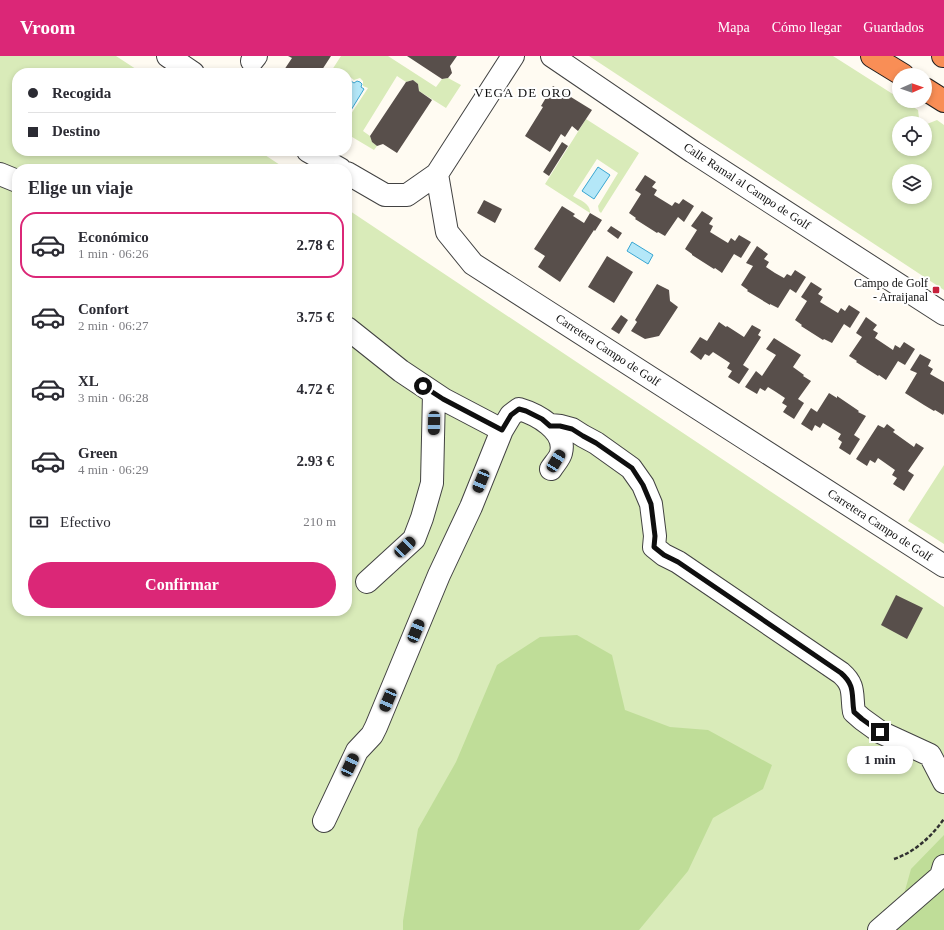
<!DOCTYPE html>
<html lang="es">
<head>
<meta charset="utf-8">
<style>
	:root { --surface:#fff; --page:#f7f7f7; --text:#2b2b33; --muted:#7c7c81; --line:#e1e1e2; --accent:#db2777 }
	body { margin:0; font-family:"Times New Roman",serif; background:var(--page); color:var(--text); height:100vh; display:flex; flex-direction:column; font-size:15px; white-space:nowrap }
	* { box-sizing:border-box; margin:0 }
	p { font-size:13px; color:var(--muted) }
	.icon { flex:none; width:22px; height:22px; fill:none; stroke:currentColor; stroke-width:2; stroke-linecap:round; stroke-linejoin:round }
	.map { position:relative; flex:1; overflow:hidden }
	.sheet { position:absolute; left:12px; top:108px; width:340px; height:452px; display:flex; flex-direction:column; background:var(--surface); border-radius:16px; box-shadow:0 2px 6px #0003 }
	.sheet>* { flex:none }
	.banner { position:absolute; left:12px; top:12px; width:340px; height:88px; border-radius:16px; box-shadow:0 2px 6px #0003; display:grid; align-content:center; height:88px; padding:0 16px; background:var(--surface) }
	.needle { width:26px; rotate:88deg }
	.tools { position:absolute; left:892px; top:12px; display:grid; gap:8px }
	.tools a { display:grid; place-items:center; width:40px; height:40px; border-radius:50%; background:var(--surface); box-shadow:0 2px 6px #0003; font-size:20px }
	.end { position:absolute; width:18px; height:18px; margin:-9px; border:5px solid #0f0f0f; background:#fff; box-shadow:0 0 0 2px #fff }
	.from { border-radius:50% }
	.bubble { position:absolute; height:28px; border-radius:14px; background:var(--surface); box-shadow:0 2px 6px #0003; font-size:13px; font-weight:700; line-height:28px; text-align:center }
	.car { position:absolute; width:12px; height:24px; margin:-12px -6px; border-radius:5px; box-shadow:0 0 3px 1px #0007; background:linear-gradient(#222 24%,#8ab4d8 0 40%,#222 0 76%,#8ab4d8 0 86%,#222 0) }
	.banner b { display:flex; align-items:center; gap:14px; height:38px; font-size:15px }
	.banner b+b { border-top:1px solid var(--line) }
	.banner i { width:10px; height:10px; background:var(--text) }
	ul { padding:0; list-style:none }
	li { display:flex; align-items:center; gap:12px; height:66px; margin:0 8px 6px; padding:0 8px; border:2px solid transparent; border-radius:16px }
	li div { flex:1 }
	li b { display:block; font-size:15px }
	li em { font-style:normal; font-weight:700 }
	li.active { border-color:var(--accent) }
	li>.icon { width:36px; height:36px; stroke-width:1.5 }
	h2 { padding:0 16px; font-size:18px; line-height:48px }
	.pay { display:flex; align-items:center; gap:10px; height:44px; padding:0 16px; font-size:15px }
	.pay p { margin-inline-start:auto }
	.button { display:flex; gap:8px; margin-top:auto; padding:8px 16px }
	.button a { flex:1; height:46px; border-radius:24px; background:var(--accent); color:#fff; font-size:16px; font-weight:700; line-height:46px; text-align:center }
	header { display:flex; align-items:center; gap:24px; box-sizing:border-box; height:56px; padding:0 20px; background:var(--accent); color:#fff }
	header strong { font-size:19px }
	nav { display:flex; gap:22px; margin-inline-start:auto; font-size:14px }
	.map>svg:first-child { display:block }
</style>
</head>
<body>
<header>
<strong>Vroom</strong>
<nav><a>Mapa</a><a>Cómo llegar</a><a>Guardados</a></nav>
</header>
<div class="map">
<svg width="944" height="874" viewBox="0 0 944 874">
	<rect width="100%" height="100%" fill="#fffbf2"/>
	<path fill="#d9ebb9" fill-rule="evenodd" d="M0,0H116L142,17H17V95H259L286,113H17V555H347V153L944,551V874H0Z
		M341,0H388L436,31L442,23L448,22L461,29L446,52L419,35L418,28L413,24L406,26L397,20L363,75L370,80L372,86L377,90L374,94L347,78V60L349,61L368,32L363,30V25L360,22L354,24L350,21L347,26V17H330Z
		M589,0H833L899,42V45H904L918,54L919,62L927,68L937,64L944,69V234ZM899,67H925V93H899ZM899,115H925V141H899Z
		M586,63L639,97L601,157L599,155L598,150L618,117L597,103L573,140C580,144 591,148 590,157L545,128Z
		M944,409V488L908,465Z"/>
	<path fill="#bfdd98" d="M577,579L612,599L625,654L670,671L708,674L772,709L763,733L713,762L688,815L639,874H403V865L418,773L456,706L497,609L540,581Z
		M944,779V874H894L911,813Z"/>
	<path fill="#b4e7f8" stroke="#39a6d2" d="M351,25L354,27L357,25L360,26L362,28L361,31L364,33L348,59L347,58V30Z
		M598,111L610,119L594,143L582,135Z
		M632,186L653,199L648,208L627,195Z"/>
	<path fill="#584f4b" d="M288,0H331L320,17H282L292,2Z
		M407,0H457L450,10L452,17L448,22L442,23Z
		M413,24L418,28L419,35L432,44L397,97L383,88L377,90L372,86L370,80L406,26Z
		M553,30L592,54L578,75L572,70L565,81L561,78L550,96L525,80L543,51L541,50Z
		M562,86L568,90L549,120L543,116Z
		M645,119L656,126L652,131L657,134L654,139L672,150L675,146L679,148L683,143L694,150L684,166L678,161L665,180L658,176L657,177L635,163L636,162L629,157L641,138L635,134Z
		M484,144L502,153L495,167L477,157Z
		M562,150L575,158L573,160L584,167L590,157L602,164L595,175L594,174L560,226L538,211L545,200L534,193Z
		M702,155L713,162L709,168L713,170L710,176L728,187L731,182L735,185L739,179L751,186L741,202L734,198L722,217L715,212L714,213L692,199V198L685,193L697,174L691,170Z
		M611,170L622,177L618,183L607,175Z
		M757,190L768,198L764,203L769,206L766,211L775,217L784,222L787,218L791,220L795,214L806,221L796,237L790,233L778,252L770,248V249L747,235L748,234L741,229L753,210L746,207Z
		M607,200L633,216L614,247L588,231Z
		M811,226L822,233L818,238L823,241L820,246L838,257L841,252L845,255L849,249L860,256L850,272L844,268L832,287L824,283L823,284L801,270L802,269L795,264L807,245L801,241Z
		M657,228L669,234L670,245L678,251L659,280L645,283L631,275L637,266L635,264Z
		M621,259L628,264L619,278L611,273Z
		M866,261L877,269L873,274L878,277L875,282L893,294L895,289L900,292L904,286L915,293L905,309L898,305L886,324L879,319L878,320L856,306L857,305L849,300L862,281L856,277Z
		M719,266L726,271L727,270L744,281L752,269L761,274L758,279L761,281L743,309L749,313L739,328L728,321L732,315L727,312L730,307L713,296L709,300L705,298L701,304L690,296L700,281L707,285Z
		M774,282L801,299L793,311L804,319L803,320L811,325L798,343L804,347L794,363L783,356L787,350L782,347L785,342L776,336L768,331L765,335L760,332L757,338L745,331L756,315L762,320L776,299L766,293Z
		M920,298L931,304L928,310L933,313L930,318L944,326V357L943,359L935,354L934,355L924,349L905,337L917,317L910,314Z
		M829,337L837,342V340L859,355L858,356L866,360L854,379L860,383L850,399L839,392L842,386L838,383L841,378L823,367L820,372L815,369L812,375L801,368L811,352L817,356Z
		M887,368L895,374L893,376L914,391L916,387L924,392L908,415L914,419L904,435L893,428L897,422L892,419L895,414L878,402L875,407L870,404L867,410L856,403L878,369L884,372Z
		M896,539L923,552L907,583L881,569Z"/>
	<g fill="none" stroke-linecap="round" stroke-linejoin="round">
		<g stroke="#424242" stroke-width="24">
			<path id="minor" d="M168,0L193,17
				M513,0L437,118L447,176L473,208L944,510
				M552,0L693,96L944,258
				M252,5L256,0
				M308,95L340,113
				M347,117L385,139H407L437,118
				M0,118L17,125
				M347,272L401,315L443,343L502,374L511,359L519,353C536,358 567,374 561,397C560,402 554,408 551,413
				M550,369L561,370L572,373L583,380L596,387L631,412L643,429L651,448L655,480L654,491L664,499L678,506L841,617C856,630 851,639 854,656L862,663L880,676L930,699L944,726
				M367,526L414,483L422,462L432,427L434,337
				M324,765L357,695L372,679L376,671L439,519L471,451L502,374
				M879,874L941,820L944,810"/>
		</g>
		<g stroke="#202020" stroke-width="24">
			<path id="highway" d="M872,0L903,19
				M943,0H944
				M925,33L944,45"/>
		</g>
		<path stroke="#313131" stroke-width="2.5" stroke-dasharray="4 2" stroke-linecap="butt" d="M95,559L98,555
			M894,803C915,796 931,781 944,763"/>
		<use href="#minor" stroke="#fff" stroke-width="22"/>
		<use href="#highway" stroke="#f98e56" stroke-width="22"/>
	</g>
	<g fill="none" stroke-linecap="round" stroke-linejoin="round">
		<path stroke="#0f0f0f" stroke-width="5" d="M423,330L443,343L502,374L511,359L519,353L526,355L542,363L550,370H560L572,373L583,380L596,387L632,412L643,429L651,448L655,480L654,491L664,499L678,506L841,617C856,630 851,639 854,656L862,663L880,676"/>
	</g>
	<rect fill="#c5213c" stroke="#fff" stroke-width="1.5" x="932" y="230" width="8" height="8" rx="2"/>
	<g text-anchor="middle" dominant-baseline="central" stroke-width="4" stroke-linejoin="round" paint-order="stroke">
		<g font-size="12" fill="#0f0f0f" stroke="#fff">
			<text transform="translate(747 130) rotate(33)">Calle Ramal al Campo de Golf</text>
			<text transform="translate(608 294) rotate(33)">Carretera Campo de Golf</text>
			<text transform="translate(880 469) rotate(33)">Carretera Campo de Golf</text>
		</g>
		<g font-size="12" fill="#0f0f0f" stroke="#fff" text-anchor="end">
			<text x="928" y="227">Campo de Golf<tspan x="928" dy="14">- Arraijanal</tspan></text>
		</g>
		<g font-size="13" letter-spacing="1" fill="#0f0f0f" stroke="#fff">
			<text x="523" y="36">VEGA DE ORO</text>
		</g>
	</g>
</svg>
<div class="tools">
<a><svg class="needle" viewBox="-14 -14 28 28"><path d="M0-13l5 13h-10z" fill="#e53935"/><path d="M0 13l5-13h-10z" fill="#7c7c81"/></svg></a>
<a><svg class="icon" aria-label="locate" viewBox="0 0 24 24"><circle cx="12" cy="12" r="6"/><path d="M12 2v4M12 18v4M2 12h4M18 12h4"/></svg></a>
<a><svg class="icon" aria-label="layers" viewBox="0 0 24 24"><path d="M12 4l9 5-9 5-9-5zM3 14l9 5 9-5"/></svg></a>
</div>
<i class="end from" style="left:423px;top:330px"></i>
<i class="end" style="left:880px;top:676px"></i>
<div class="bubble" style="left:847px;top:690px;width:66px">1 min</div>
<i class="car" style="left:434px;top:367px;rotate:181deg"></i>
<i class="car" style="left:556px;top:405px;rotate:31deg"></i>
<i class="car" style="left:481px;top:425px;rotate:202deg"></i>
<i class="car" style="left:405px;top:491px;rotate:46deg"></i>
<i class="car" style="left:416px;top:575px;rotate:22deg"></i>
<i class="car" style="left:388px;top:644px;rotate:203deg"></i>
<i class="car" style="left:350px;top:709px;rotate:25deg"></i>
<div class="banner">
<b><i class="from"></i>Recogida</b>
<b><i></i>Destino</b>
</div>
<section class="sheet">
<h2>Elige un viaje</h2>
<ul>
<li class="active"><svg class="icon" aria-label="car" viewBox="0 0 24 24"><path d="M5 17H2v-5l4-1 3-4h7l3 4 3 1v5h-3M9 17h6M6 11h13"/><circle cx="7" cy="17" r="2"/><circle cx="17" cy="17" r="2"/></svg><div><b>Económico</b><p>1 min · 06:26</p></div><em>2.78 €</em></li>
<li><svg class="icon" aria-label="car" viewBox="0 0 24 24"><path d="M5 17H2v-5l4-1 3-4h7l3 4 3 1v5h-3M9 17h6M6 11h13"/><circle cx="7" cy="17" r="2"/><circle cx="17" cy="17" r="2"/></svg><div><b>Confort</b><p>2 min · 06:27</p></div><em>3.75 €</em></li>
<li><svg class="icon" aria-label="car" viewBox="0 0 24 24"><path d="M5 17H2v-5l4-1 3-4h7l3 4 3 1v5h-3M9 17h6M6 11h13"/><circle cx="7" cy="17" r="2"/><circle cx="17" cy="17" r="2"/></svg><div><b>XL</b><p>3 min · 06:28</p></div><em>4.72 €</em></li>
<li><svg class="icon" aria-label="car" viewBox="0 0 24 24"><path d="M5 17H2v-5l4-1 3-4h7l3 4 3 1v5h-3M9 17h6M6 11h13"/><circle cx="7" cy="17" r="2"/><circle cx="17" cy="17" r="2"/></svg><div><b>Green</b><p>4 min · 06:29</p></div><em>2.93 €</em></li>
</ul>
<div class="pay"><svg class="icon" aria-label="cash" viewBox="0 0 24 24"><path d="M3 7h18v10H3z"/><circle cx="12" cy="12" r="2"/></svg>Efectivo<p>210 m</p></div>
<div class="button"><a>Confirmar</a></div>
</section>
</div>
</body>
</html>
